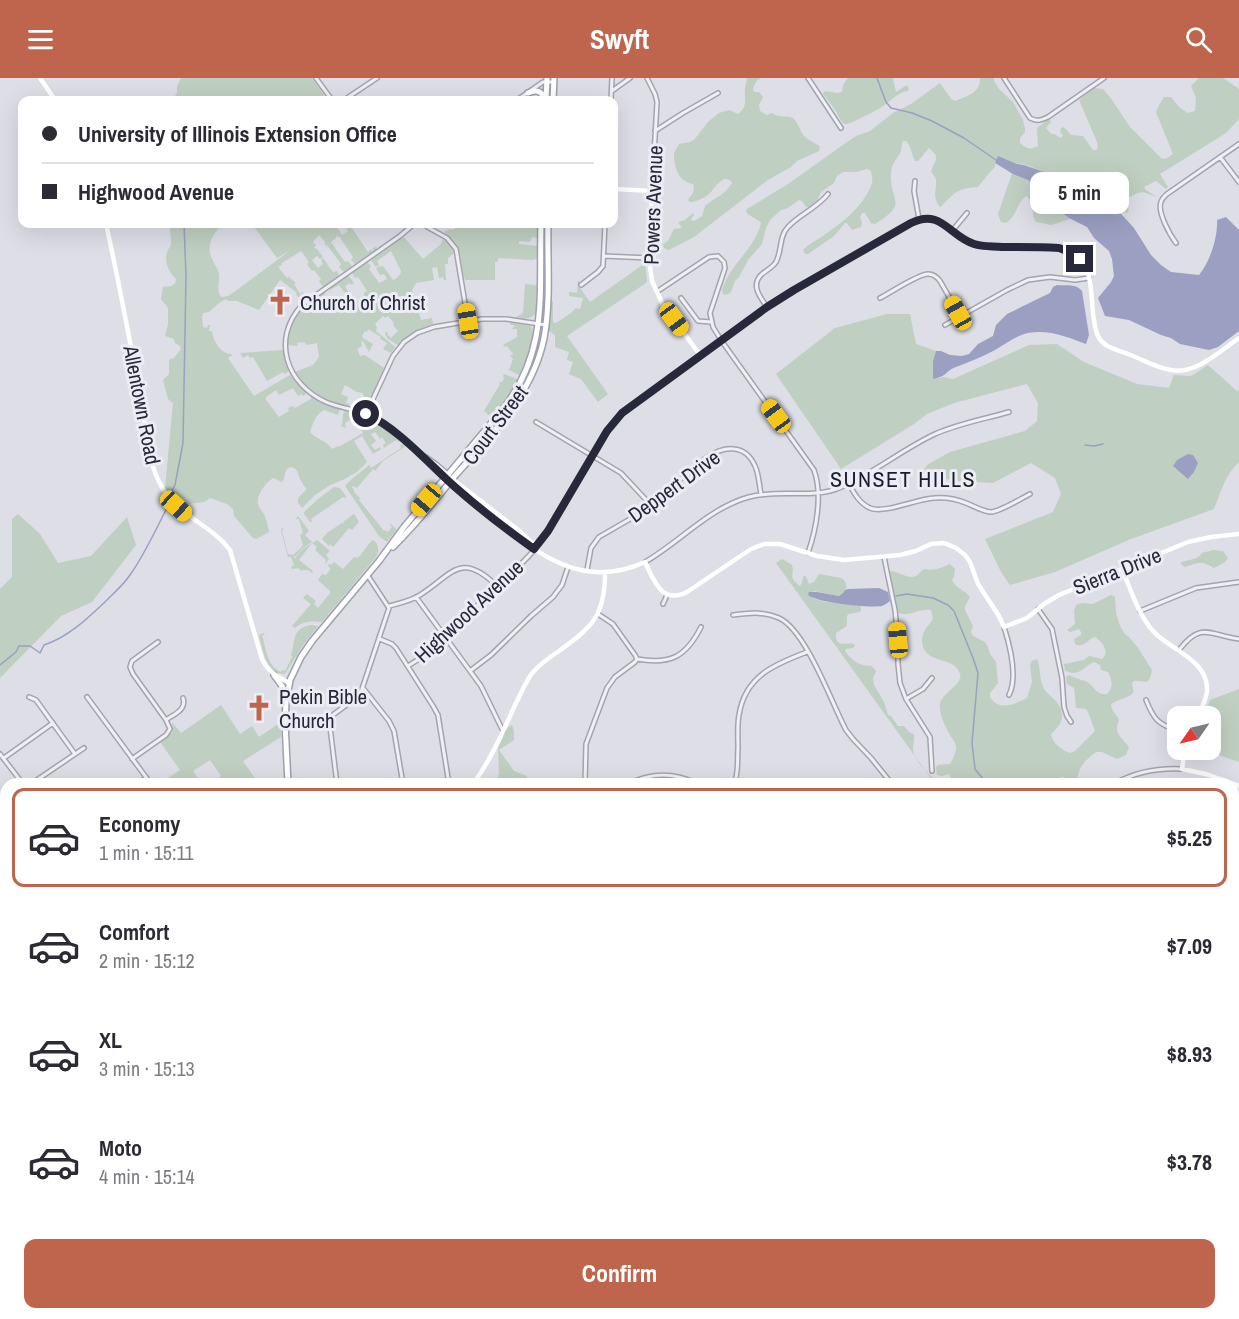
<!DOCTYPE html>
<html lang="en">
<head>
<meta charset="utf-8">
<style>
	:root { --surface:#fff; --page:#f7f7f7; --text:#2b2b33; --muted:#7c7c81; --line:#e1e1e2; --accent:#c0654d }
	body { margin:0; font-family:"Archivo Narrow",sans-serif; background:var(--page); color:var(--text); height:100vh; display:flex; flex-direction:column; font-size:22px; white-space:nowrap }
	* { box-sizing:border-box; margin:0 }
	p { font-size:20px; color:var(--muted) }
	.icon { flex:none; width:33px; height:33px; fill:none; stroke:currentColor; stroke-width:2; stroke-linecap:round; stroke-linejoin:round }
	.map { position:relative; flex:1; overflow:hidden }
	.details { position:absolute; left:0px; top:700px; width:1239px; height:542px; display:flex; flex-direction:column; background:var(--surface); border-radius:18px 18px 0 0; box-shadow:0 6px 24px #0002 }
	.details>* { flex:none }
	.guide { position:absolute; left:18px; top:18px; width:600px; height:132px; border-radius:12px; box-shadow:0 6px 24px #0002; display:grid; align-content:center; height:132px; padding:0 24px; background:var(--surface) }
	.needle { width:39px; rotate:236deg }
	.buttons { position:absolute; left:1167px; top:628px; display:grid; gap:12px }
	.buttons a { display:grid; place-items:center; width:54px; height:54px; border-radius:12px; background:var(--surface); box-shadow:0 6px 24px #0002; font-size:30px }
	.end { position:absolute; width:27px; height:27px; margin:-14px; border:8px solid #28283b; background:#fff; box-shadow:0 0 0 3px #fff }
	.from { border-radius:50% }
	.bubble { position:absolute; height:42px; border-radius:12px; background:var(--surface); box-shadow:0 6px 24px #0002; font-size:20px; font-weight:700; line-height:42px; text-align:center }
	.car { position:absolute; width:18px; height:36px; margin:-18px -9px; border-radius:8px; box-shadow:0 0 4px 2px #0007; background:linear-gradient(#f5c518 24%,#345 0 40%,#f5c518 0 76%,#345 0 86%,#f5c518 0) }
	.guide b { display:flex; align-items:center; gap:21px; height:57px; font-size:22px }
	.guide b+b { border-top:2px solid var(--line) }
	.guide i { width:15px; height:15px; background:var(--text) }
	ul { padding:10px 0 0; list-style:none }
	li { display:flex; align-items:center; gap:18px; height:99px; margin:0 12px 9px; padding:0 12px; border:3px solid transparent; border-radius:12px }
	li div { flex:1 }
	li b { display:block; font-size:22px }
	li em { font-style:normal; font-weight:700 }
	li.selected { border-color:var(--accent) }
	li>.icon { width:54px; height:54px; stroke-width:1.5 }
	.action { display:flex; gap:12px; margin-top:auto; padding:12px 24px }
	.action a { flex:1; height:69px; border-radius:12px; background:var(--accent); color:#fff; font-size:24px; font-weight:700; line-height:69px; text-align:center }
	header { display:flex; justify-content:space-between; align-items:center; height:78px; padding:0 24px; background:var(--accent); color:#fff; font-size:27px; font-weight:700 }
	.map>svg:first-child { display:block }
</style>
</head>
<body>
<header><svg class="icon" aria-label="menu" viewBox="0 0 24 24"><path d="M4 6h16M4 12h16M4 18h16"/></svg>Swyft<svg class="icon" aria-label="search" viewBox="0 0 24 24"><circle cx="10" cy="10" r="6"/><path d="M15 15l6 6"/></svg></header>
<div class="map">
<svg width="1239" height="1241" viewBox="0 0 1239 1241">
	<rect width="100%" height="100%" fill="#dddee6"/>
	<path fill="#bfcfc1" d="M181,0H312L324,17L323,18L326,22H175V18L177,15V8Z
		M747,0H761C756,2 754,7 753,12L755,14H759L763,19L759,27L760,33L767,37L772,35C780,41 788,36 794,41C799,46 800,54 804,58C809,63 815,64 820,69L819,73L797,83L791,89L768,102L694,159L669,172L664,170L663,166L668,163L674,151L682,150L678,144L685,142L693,135L694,137L691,141L692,143L696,142L702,138L705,128C714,120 725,117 732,105L730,102L724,101C715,107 715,110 709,116C705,120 695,124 690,124L688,122L693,115L694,107C691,105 688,105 685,103C676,98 674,84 674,75L679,66L690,64L694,62L708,44L719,35L729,32L738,36C746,30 745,26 745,16C744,11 746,5 747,0Z
		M848,0H893L896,14L907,7L909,12L908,13C897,14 889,25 880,30C875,33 849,47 845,46C842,45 841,42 839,39C835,30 829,24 823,16L825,13L837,15L842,14L843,7Z
		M980,0H994V3L999,11L1013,24L1023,42L1025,51V54L1020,60V65C1026,71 1031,72 1038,68L1037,50L1049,41L1051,44L1046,50L1051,56H1054L1061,60L1063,57L1060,54L1061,50L1064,49L1071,57L1083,58L1093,72H1096L1098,70L1097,64L1079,22L1094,10L1103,11L1112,22L1130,49L1162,81L1167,80L1173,76L1156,34L1159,27L1164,19H1171L1179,29L1188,35L1195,33L1196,20L1191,8L1199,0H1223L1239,11V41L1226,55L1160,96L1168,109L1166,111L1156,103L1144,109L1146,112L1157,119L1143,114L1138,115L1125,121L1129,132L1127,135C1120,135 1114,129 1107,126C1097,122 1085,120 1076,115C1059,106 1041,90 1023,86C1014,85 1004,85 995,84V89L990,94L978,109C959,110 954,114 941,129L939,128C932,117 937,113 936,102C936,100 932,95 931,93L936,82V77L929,70L918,83H915C911,76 912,69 906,63H903C901,68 902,73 899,77C895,83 892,86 891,94C889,125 910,124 875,146L871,145L865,135H862L860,139L862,144L861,149L852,152L847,145H845L834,158L808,176H805L803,172C810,165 819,161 827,155C841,145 856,134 865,119C871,110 875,102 870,92L867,91L856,94H843L837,98L834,105L821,114L817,123L810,129H806L802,123L799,122L786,131L781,132L770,142L766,150L762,166L748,182L739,199L735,203L731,214L728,216L724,217L722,212C730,186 755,171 761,145C757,140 750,139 746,134L747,131L788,106L840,69L856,58L870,53L893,35L911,26L940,5L951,21L955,23C966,18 981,15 980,0Z
		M1012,95L1028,102L1039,114L1051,122L1059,133L1070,141L1051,147L1036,144C1030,135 1036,125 1026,118C1017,125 1016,139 1006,145L1001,144L998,136Z
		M169,146H225C212,154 205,169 213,183C215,188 218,190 219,196C220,205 216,212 221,219L228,218L234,214L292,171L277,180L252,146H341L337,149L342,157L348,153L343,146H351L350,147L368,174L371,171L373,173V170L376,168L377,171L355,186L351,182L353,179L339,158L337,159V156L336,160L331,164L345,184L348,183L352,188L344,194L339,189L341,186L327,167L325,168V164L319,157L313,164L316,167L314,170L317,171L323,179L320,181L317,178L312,182L318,190L323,186L321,182L323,180L333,194L337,193L339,197L323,209L319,203L321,201L314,192L312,193L307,186L309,184L301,173L282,185V187L278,189L287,200L289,199L296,205L294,206L300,216L303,214L306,219L304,222L297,218L296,214L280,202L259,232L237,223H228L226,221L219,225L209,234L203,235L202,239L203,249L207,250L208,247H210L209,253H212C213,263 221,276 231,276L232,277L228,280L254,318L290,297L307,315L303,318L301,316L298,318L293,310L279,317L276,312L266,319V322L279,339L289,333L288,330L293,328L295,330L311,321V318L325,327L340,331L338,337L324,332C315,337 313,345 310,354C317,362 326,362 332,371L338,368H340L363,355L354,339L345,345L346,350L341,348C344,343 341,337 345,332C366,337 385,348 400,363L398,364L396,362L384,370L383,367L386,365L382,359L380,361L375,354L371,356L376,363L371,367L375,372L380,369L381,371L373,376L362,358L354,363L367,384L358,393L345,401L330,407L315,417L302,430L298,425V420L307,411C305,409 303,407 302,404C297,398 300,390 290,389C282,394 287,398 282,404L273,400C266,405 256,416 258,426C259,431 264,434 265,439C267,444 268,449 269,454L256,461L253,460L234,438L233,431L227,426L210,420L204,424L188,426L189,431L194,435L192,437L175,423L165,410L173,325L168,321L163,302L169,296V283L170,281L174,280L181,271L180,268L175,265L174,261L165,258L168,246V230L161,221L163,209C169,208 176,209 176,201C169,195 164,183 167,174C169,169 170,171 171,165C171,159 170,152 169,146Z
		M465,146H537V160L532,159L530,164L519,163V166L537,168V181L532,182L499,180L497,184H495V202H465C461,191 462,178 457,168C454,162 448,158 444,154L450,151L452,152Z
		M404,159L423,181L441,166L443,161C448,165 452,169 454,175L448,180V186H445L446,202H444L443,199L439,200L437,189L432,190L434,202L416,205L412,212L421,242L432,240L433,246L414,254L398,267L388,261L385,256L386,254H388L387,256L391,260L398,253L393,247L394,245L388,238L385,240L383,238L375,246L377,249L376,253L395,269L391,275L383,271L387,265L380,261L381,259L368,251L367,254L365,253L362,258L363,260L373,266L369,274L363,263L361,264L362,268L357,271L360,278L365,277L384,290L368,327L363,325L365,320L363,317V315L357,314L345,307L341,316L348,319L346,325L349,326L348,328C326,323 308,313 295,294L313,287L319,279L317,265L307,267L304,264L297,265L298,268L288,267C289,243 303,227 323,215H325L327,218L325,216L314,224L320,232L327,227L333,234L345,227L347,229L352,225L339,207L330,212L331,215L329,214L331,210L348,197L354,205L351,207L350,205L345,208L354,225L364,220V215L367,213L358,199L355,200L352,195L367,184L371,188L369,191L379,205L387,201L384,196L380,197L376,190L380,188L381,189L383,188L393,202C397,200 401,197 401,193L391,173L377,183L379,187L376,189L371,182Z
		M642,181L646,182L647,184L645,186L647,203L646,205L567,258L608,316L598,324L581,301L569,296L573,284L567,282L569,274L555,269V257L548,252L551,224L553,223V244L556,245L571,235L576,230L580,231L583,220L569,218V214L577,215L578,202L580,205L578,208L579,210H580L590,224L641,188Z
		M525,206L535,207L537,209L536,235C530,242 523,241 515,240L523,235Z
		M887,236H910L916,266L936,273L933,283V301L944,299L953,301L1029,267L1057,266L1084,284L1137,306L1169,310L1174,297L1191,298L1208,287L1237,313L1239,312V384C1226,395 1220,416 1214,431L1131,461L1055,494L1010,507L1001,494L985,461L1053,434L1061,416L1055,400L1031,385L993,405L958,403L930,398L923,394L927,387L950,374L1025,353L1037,343L1038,325L1027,306L954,325L927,336L914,346L841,391L776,296L835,250Z
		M510,244L530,248L534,252H532L534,256C531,268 529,289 519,297L509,292L513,281L510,278L513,276L507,268L505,269L503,267L517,259V251H513L512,250L514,249V247H510Z
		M283,272L289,293L285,296L283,294L267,303L253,279L250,280L248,277L243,280L240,275Z
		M504,296L517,301L518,304C511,315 502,331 490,338L484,333L500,306L499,304H502L504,301L503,298Z
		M403,366L406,368L383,383L375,393L373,391L357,410L353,408L352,409L354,412V414L360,420L359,422L384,453L385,452L388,454L392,449L390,447L391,446L397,452L387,464L379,458L345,408C350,401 362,394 369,387L371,390L401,370L400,367Z
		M334,409L340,410L346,418V420L343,419L311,441L312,444H310L304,436V434L318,421Z
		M18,436L40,456L58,485L91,478L127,439L136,467L92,524L61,538L0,600V511L12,499V441Z
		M354,436L359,444L352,452L349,450L333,469L330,466L329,468L322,461L327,455L342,445L345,447L343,444Z
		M298,438L309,453L305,457L312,464L303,470L296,478H294V481L303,471L317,462L330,473L326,477L329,481L325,486L326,482L315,472L317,469L312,465L299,482L313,493L312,495L308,492H303L302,493L298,490L292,491L291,489L294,487L291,479H288L281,453V451L284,450L282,453L288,476L293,477L301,470L303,467L300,457L303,455L299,441H296Z
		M372,462C378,463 380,473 376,479L322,544C312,543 303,543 295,550L292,548L311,526L303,520L307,516L316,523L314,526L318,530L331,514L318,502L322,496L326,497L330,492V490L328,488L329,486L331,487L334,484L343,491L354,479L356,480L359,479Z
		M1213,472L1223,473L1228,480L1225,484L1214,490C1201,482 1198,485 1184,489L1180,485C1187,481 1197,483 1202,475Z
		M782,481L792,487C795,499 787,497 800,508L802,505L803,499L805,497L809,506L814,504L819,496L841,500L844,502L847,509L843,515L839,518L814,513L808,517C822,527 843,525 859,527L861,529V533C848,538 846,531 847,548L836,555C835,571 845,564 854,566L855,568L853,570L846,571L845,573C849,579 856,585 862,587C870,589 870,585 876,593L873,600L874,607L884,624L888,637L891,638L898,648H904L910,655L914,656C915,662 913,665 913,671C914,684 931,698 940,706H935L776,485Z
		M950,486L955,491L954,499L952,502C955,510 965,512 970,519L965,528V532L973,548L971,554L973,558L985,564L988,569L990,576L996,584L998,605L990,615V619C999,634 1015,626 1027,620L1032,604L1030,587L1032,583L1037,581C1041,590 1039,600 1043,609C1047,616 1051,618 1056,623C1067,637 1062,646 1051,656C1052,665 1062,672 1070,675L1075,673L1095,653L1088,634L1086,631L1076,630L1074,610L1067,606L1066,599L1069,597C1075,600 1079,601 1085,603C1095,607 1094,617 1107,616C1114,609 1112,602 1108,594L1101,592L1100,587L1094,584C1088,586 1081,595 1074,595C1071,595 1068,593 1065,593L1064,586L1084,582L1089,578L1102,581C1110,574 1103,564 1095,559C1088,561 1083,571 1075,566L1074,561L1081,557V554L1079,551L1070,554L1067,552L1075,546L1074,533L1076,527L1082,525L1093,526L1111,517L1115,519L1116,535L1120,548L1125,556L1129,559L1138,570L1152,592C1149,608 1147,603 1134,603L1132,605C1132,606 1134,614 1133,615C1131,619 1116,622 1111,626C1111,634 1117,636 1119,642C1113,656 1121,658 1129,669L1126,677L1117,681L1102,674H1096C1085,682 1076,691 1078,706H1061V704H1064V699H1062L1045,706H953V703L949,696L942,698L937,697L936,689L938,687L950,686C953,681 956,675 956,669C956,664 952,661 950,657C945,648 939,636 940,626C942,614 963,607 960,596C956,582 939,584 929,577C921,571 920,560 925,552C927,548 931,545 933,541L931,532C919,530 909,539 898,535L890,493C898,493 908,502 916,498C919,496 921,493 924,491C936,493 940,490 950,486Z
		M311,547L318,548L302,569L285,596C266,597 263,573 259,558L261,556L264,555L265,556L262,557C266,571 267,588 281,594L282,592L285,593L292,579L291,577C296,562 291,551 311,547Z
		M1239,611V684L1210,674L1220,641L1207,633L1210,622Z
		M221,627L240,656L252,648L259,659L281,644V659L243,683L259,706H217L215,703L221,698L210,682L193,693L202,706H159L180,692L160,664L173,654L172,644L181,655Z
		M512,647L514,653V662L499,672L514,693L527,698L526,700L518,702L513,706H496L499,695L498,669L508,649Z
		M0,745L6,753V1145L0,1153Z
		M1239,1020V1117L1233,1108V1024Z
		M1233,1118L1239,1127V1241H1104L1101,1238L1093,1241L1089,1237L1084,1241H1081C1090,1233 1107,1233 1116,1241L1127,1238L1130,1236H1233Z
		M6,1163V1236H48L50,1241H0V1171Z
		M53,1236H191L194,1241H55Z
		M218,1236H341L334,1241H211Z"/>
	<path fill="#9ba0c3" d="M998,78L1017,86L1024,87L1044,94L1053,102L1077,116L1105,123L1114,128L1134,150L1151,177L1161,187L1171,194L1199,197C1210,184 1218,159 1217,142L1226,139L1239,152V253L1218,269L1209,272L1180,266L1171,260L1161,257L1129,242L1105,238L1098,220L1111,204L1114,198L1112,181L1109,173L1094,160L1087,149L1069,140L1059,133L1051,122L1039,114L1028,102L1013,96L995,85Z
		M1057,207C1066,208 1076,205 1082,213L1089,257L1086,266C1068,259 1048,251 1028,255C1015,258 1006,266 995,272C982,279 969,284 956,289C945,293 948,298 933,301V283L936,273H941L950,277L962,278L969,276L978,266L993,258L996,247L1007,236L1050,215L1053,209Z
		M1188,376L1193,377L1198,385L1194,394L1188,401L1173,388L1177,382Z
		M879,510L888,514L890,523C887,525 885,527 882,528C868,530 818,525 808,517L809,514H817L839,518L843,515L845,512L848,511Z"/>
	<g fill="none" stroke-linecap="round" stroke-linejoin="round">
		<path stroke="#9ba0c3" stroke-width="1.5" d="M877,0L886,24L891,30L912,35L932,43L964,60L996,82
			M179,21V22
			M146,22H153
			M1085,367L1094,368L1103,366
			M172,413L175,407L183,365L186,198L184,146
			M896,518L907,516L933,520L948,527L954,533L973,580L978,595L972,665L975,691L987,706
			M0,587L16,574L19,568H30L40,575L44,567C69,559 89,539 108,521C115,514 124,506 130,497C145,476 156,451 168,428
			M0,881L6,883
			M0,1220C9,1213 4,1200 6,1190"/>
		<g stroke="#a3a4af" stroke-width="6">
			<path id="street" d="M316,0L332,22
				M647,0L655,16L657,24L652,113
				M808,0L841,50
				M1004,0L1030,40C1037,44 1042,42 1048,39L1104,0
				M612,13L630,0
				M344,22L377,0
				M517,22L543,4H554
				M611,22L612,0
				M655,53L683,35L718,15
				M1220,79L1239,104
				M915,103L914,113L919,141
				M414,146L400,158L302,227C271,261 286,306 326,324C342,331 359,331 374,340C399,354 423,380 445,399
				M422,146L447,160L456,171L468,243
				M952,153L967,135
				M1176,165C1170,157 1157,134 1161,124C1162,120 1164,119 1167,116L1239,66
				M604,178L649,180
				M581,207L598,194L603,188L605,146
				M658,213L709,179L718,178L724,184L725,190L710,235L713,249L721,262L814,392C823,417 816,452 808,475
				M681,220L698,243L711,244
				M880,220C890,215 918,196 928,196C934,196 937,199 940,203L960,238
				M767,229C760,219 750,207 762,196C767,192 773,189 776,184C782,173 779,158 788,149C800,136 817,130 828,116
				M945,247L1007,212L1028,202L1050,199L1075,202L1089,200
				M366,336L393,278L404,264L417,255L434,249L482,241H506L546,247
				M536,344L621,395L650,426
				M426,379L436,386L449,397
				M849,406C854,415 859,425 870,430C885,436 916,421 934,420C945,419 956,421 966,425C974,428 983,434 992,434C1003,432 1020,421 1030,416
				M884,479L895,532L898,562V586L900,605L906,621L930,659L932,693
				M645,484C680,464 709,430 749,419C778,411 813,421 839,410C873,396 901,372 935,356C957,346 984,341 1009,334
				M587,492L591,470L599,459L637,437L706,380C723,368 745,365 755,388C759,396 759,407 761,416
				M416,519L481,608L503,653
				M663,526L667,517
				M389,528C400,525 411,523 420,517C452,497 460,472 497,508
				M1038,531L1052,551L1062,600L1064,629L1067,638L1071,644
				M1140,533L1196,510L1239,504
				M598,536L613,546L635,577L637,581
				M733,537C750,535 764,533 779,540C806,552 832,626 846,652L853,661L871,680L892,706
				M1004,549C1010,568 1018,599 1009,617
				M380,561L392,566L396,570L433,628L438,637L449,706
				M1179,572C1202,542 1211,558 1239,561
				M637,581C670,587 686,579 701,549
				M408,588C440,569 464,540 491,514C505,500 521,488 534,472
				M470,593L491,577L531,538L553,519L562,507L568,489
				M363,610L389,643L394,653L403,706
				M29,619L36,622L75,676
				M87,619L151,706
				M906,621L923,611L932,600
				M1146,622C1154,642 1158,646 1178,653
				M329,641L337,706
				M166,642C174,636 187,632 183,620
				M285,646L319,644L326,642L360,617L389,530L368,498
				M0,676L23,706
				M4,680L53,645
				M132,681L166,657L170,651L166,642L133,596L130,589L132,583L158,564
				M31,706L84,670
				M137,706L146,700
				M585,706L586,666L607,610L615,599L635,584L637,581
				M628,706C652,694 674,694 698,706
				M734,706C739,695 737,682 738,670C738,659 737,647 739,637C745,598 775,586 807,574
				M1114,706C1135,694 1157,690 1181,691
				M1233,767L1239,763
				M1233,825L1239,820
				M1233,827L1238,839L1239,848L1233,919L1239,920
				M1233,983L1239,991
				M50,1236L52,1241
				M573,1236L577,1241
				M687,1236L690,1241
				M748,1236L751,1241
				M806,1236L808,1241
				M873,1236L877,1241
				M206,1241L214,1236
				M380,1241L388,1236
				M720,1241L728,1236"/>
		</g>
		<g stroke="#9e9fb0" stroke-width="8">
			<path id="primary" d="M528,15C537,11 542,13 545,22
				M546,22L547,0
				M553,22L554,0
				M393,469C415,447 434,424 453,400C490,358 533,316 544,260C551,222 547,183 548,146
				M274,597L282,608L285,616
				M288,706L285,644L286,624L290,602L301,579L312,563L379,483L404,449L503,331C549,272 539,215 541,146
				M394,1236L395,1241"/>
		</g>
		<use href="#street" stroke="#f0f0f4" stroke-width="3"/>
		<path stroke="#fff" stroke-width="4.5" d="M40,0L55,22
			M614,111L652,113L649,180L652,203L662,225L700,277
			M106,146C119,204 130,263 141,322C147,352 146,383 163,411C179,438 211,447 230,472L262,581C268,594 277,598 289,605
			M451,400L517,451L538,470
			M448,402C462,416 479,428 494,441C540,478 584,512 645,484C654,502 661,527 687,514L751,471L764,466H780L817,478L844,482L900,477L916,473L931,466L944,465L956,470L965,477L970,484L978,506L999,538L1004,549L1027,540L1044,526L1059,517L1188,464L1211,459L1239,456
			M534,471L548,453L607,353L618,339L627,331L784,218L919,141C946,137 953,161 975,167C1002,174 1053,161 1075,176C1099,193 1087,234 1098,258C1103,269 1117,272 1128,276C1142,281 1156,290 1171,292C1195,297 1220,273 1239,260
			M1122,491C1131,512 1138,536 1153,553C1170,572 1209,582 1207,613C1206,622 1201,631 1198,639
			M1185,672L1182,691L1206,696L1239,708
			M473,706C491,682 503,653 516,625C522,614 526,602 534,593C541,585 550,579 559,573C592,549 605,538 605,495
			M1233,1020L1239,1015
			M1233,1113L1239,1122
			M0,1164L6,1156
			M449,1236L520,1241
			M629,1236L632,1241
			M560,1241L567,1236
			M909,1241L916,1236"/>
		<use href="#primary" stroke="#fff" stroke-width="5"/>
	</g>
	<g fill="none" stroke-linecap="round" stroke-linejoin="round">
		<path stroke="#28283b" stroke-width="8" d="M366,336C398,350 429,386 455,409C480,431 507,452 534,471L548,453L607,353L622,335L767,229L794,212L911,145C941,130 949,158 974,166C983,169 993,168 1002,169C1021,169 1040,169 1059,170L1070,174L1080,181"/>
	</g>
	<defs>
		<g id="church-bare" transform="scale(2.07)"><path d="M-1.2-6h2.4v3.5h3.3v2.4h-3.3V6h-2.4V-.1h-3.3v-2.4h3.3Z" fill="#c0654d" stroke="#ecedf4" stroke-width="2.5" paint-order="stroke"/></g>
	</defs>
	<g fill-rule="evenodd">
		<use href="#church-bare" x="280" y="224"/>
		<use href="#church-bare" x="259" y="630"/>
	</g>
	<g text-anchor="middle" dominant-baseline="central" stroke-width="6" stroke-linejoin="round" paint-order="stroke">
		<g font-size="21" fill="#28283b" stroke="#ecedf4">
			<text transform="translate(653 127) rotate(-88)">Powers Avenue</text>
			<text transform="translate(142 327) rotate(79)">Allentown Road</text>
			<text transform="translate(495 347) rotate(-53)">Court Street</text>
			<text transform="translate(674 408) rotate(-36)">Deppert Drive</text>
			<text transform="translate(1117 493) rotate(-22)">Sierra Drive</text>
			<text transform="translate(469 533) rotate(-43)">Highwood Avenue</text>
		</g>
		<g font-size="21" fill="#28283b" stroke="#ecedf4" text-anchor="start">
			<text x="300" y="224">Church of Christ</text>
			<text x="279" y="618">Pekin Bible<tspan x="279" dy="24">Church</tspan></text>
		</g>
		<g font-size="22" letter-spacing="1.5" fill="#1b1b2b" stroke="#ecedf4">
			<text x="903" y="401">SUNSET HILLS</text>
		</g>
	</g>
</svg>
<div class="buttons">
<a><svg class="needle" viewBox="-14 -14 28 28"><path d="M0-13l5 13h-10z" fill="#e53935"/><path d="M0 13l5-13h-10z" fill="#7c7c81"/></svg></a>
</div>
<i class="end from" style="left:366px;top:336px"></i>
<i class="end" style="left:1080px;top:181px"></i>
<div class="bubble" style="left:1030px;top:94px;width:99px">5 min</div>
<i class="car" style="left:958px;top:235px;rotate:331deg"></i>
<i class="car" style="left:674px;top:241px;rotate:144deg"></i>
<i class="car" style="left:468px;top:243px;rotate:351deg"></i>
<i class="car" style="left:776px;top:338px;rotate:324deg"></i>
<i class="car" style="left:426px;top:422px;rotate:220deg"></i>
<i class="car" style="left:176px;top:428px;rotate:132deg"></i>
<i class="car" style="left:898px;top:562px;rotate:355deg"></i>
<div class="guide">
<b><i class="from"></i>University of Illinois Extension Office</b>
<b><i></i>Highwood Avenue</b>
</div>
<section class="details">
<ul>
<li class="selected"><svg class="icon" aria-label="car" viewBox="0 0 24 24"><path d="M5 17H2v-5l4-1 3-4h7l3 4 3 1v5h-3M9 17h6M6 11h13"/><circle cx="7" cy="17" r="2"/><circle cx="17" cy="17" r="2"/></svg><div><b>Economy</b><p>1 min · 15:11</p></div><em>$5.25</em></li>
<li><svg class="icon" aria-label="car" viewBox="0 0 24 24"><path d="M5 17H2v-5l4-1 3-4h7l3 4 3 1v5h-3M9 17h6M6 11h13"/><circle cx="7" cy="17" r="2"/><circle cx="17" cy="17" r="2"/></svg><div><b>Comfort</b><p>2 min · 15:12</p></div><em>$7.09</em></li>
<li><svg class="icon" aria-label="car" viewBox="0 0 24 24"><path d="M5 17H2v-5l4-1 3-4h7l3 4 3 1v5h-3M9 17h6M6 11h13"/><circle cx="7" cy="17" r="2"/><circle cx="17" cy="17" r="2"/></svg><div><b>XL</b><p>3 min · 15:13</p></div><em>$8.93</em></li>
<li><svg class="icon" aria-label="car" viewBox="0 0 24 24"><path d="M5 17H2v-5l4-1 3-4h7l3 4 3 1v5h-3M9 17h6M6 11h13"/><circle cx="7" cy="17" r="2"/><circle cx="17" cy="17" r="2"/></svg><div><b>Moto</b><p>4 min · 15:14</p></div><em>$3.78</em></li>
</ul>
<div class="action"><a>Confirm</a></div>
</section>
</div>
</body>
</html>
